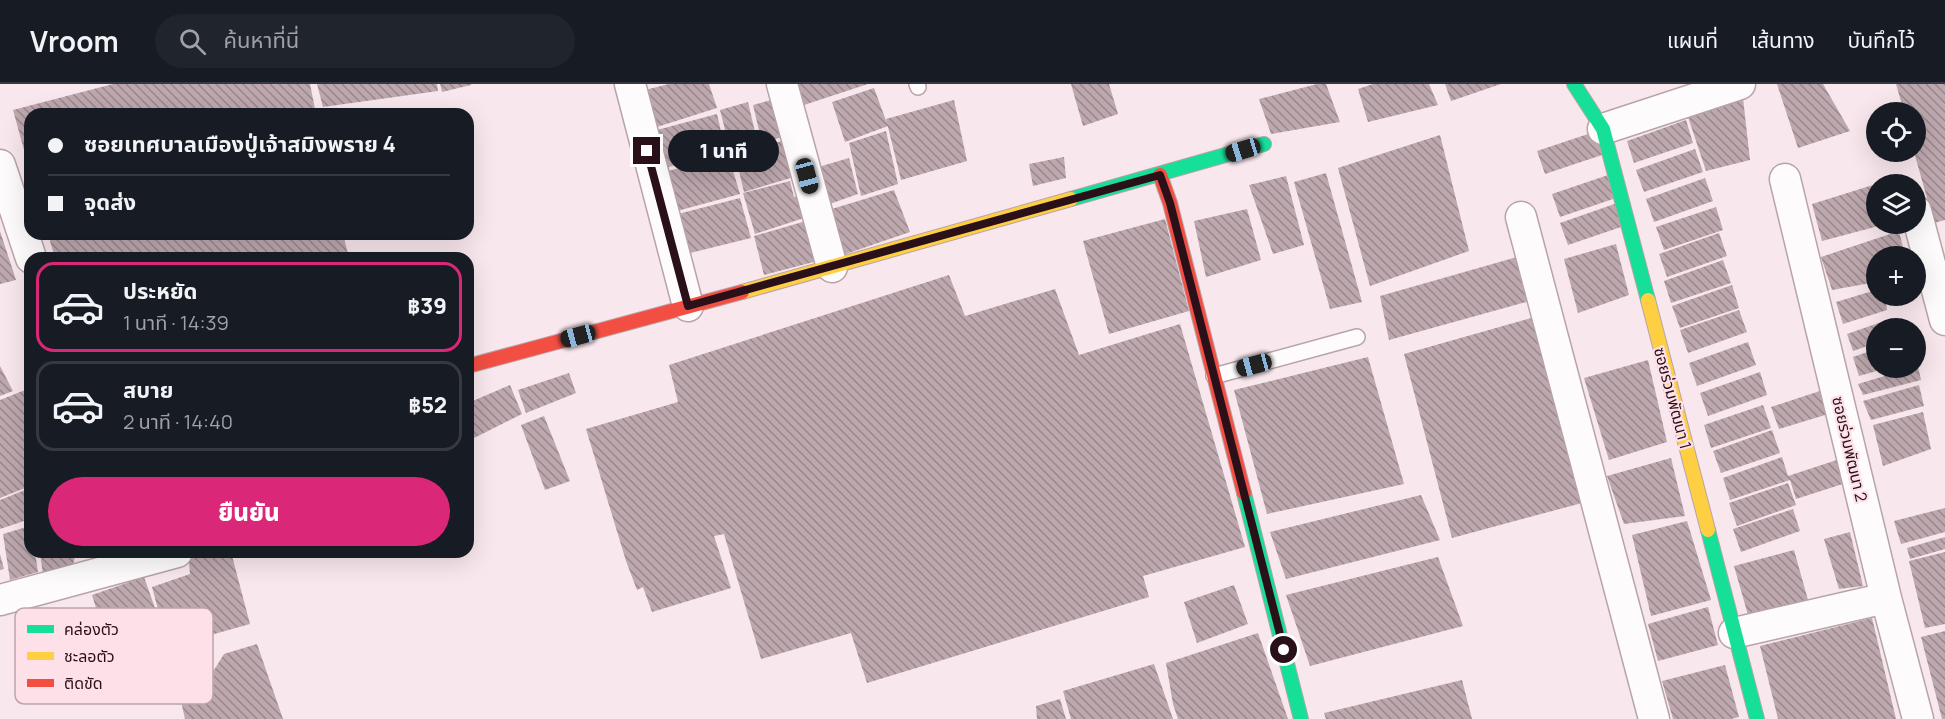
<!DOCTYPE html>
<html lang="th">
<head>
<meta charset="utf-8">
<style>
	:root { --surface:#171b24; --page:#20242c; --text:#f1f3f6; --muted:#9ea1a6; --line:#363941; --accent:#db2777 }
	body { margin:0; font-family:Manrope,"Noto Sans Thai",sans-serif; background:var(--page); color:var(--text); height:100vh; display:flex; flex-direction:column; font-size:22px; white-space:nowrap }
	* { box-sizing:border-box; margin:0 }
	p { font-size:20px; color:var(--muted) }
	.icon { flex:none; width:33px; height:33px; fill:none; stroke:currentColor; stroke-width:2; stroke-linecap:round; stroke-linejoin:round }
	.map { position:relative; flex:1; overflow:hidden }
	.side { position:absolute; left:24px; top:168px; width:450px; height:306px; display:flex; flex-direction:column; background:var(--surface); border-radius:18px; box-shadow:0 6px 24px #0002 }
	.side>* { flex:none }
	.hud { position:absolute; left:24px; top:24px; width:450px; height:132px; border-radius:18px; box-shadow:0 6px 24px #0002; display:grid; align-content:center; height:132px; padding:0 24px; background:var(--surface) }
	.fabs { position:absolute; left:1866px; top:18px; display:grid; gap:12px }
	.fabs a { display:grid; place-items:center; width:60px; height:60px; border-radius:50%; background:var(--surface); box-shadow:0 6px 24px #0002; font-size:30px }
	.end { position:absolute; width:27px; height:27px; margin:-14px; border:8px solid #2a1119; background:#fff; box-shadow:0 0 0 3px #fff }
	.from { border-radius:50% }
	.bubble { position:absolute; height:42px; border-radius:21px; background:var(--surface); box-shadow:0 6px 24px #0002; font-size:20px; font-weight:800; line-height:42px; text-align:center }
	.car { position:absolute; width:18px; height:36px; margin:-18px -9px; border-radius:8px; box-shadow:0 0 4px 2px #0007; background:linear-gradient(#222 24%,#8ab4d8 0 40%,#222 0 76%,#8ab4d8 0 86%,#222 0) }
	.hud b { display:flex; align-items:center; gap:21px; height:57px; font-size:22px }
	.hud b+b { border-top:2px solid var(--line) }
	.hud i { width:15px; height:15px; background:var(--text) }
	ul { padding:10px 0 0; list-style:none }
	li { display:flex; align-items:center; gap:18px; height:90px; margin:0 12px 9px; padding:0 12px; border:3px solid var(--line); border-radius:18px }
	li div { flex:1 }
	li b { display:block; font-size:22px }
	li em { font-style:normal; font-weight:800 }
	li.selected { border-color:var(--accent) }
	li>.icon { width:54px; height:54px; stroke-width:1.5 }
	.button { display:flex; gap:12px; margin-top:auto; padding:12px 24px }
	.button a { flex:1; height:69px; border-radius:36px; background:var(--accent); color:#fff; font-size:24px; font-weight:800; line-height:69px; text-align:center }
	header { display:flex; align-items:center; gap:36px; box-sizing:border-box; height:84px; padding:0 30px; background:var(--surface); border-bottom:2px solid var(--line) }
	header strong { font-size:28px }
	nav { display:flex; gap:33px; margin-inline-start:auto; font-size:21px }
	.search { width:420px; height:54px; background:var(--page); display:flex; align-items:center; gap:15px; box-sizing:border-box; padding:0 21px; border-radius:33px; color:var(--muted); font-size:22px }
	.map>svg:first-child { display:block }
</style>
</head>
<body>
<header>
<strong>Vroom</strong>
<div class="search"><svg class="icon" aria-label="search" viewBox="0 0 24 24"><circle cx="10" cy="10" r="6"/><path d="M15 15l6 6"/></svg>ค้นหาที่นี่</div>
<nav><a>แผนที่</a><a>เส้นทาง</a><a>บันทึกไว้</a></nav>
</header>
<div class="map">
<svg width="1945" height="635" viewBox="0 0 1945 635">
	<defs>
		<pattern id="building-back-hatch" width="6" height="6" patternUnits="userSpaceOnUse" patternTransform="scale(1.5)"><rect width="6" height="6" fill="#bda8ae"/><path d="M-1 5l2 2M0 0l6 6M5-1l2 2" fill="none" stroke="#9a878d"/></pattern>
	</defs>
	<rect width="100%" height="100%" fill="#f8e7ec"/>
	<path fill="url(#building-back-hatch)" d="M113,0H310L316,30H30L29,84L13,26Z
		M317,0H437L438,7L323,23Z
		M440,0H471V1L442,8Z
		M669,0H709L717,24L657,43L645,6Z
		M790,0H868L798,23Z
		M1071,0H1109L1118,30L1083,42Z
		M1317,0H1326L1340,38L1271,50L1259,15Z
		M1373,0H1429L1438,21L1368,38L1358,5Z
		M1445,0H1501L1451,17Z
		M1777,0H1823L1850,47L1798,64Z
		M1896,0H1945V136L1934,139L1914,68L1916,28H1904Z
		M874,4L888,42L845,58L832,18Z
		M782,13L792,50L762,59L753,21Z
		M1743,14L1750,76L1706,87L1687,30Z
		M954,16L967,77L901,96L886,35Z
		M748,18L758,61L731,69L720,26Z
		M717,30L725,65L666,84L657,46Z
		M1686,36L1693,59L1634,79L1627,57Z
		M886,47L898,100L861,112L849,59Z
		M1597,47L1605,70L1545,90L1537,67Z
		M1440,51L1469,167L1370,202L1338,84Z
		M793,54L804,90L744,108L735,70Z
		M1695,65L1703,88L1644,108L1636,86Z
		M728,70L740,110L677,127L665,88Z
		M1064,73L1066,94L1033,102L1029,80Z
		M849,74L858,110L824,122L815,84Z
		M1326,89L1362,218L1330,225L1294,98Z
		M1611,90L1619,113L1560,133L1552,110Z
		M1286,92L1304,161L1273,170L1249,101Z
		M1705,94L1713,117L1654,138L1646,115Z
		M790,97L794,113L807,111L813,131L755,150L743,109Z
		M1873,101L1876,111V140H1886L1822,157L1812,120Z
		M894,106L910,148L834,174L822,128Z
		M740,114L751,154L690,169L678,130Z
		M1620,118L1627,141L1568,161L1560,139Z
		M1716,123L1723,146L1664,166L1656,143Z
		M1247,125L1261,176L1206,193L1194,137Z
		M813,135L825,175L764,191L754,152Z
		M1165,135L1189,227L1109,250L1083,157Z
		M0,147L16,196L0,200Z
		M1899,147L1905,172H1876V198L1832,206L1821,173Z
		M1719,149L1727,172L1667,193L1659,170Z
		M48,150H343L349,174H55Z
		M1616,160L1629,211L1578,229L1564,175Z
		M1517,173L1530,217L1389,256L1380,212Z
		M1723,176L1731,199L1671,219L1664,197Z
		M949,191L965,232L1055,205L1079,271L1180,240L1245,463L1143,492L1149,513L867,599L851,549L761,575L724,450L714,452L731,504L652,528L643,503L637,506L626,477L586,345L678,318L669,281Z
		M1732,201L1739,224L1680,244L1672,222Z
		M1876,206V212H1885L1887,226L1843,240L1836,218Z
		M1739,226L1747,248L1688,269L1680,246Z
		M1535,233L1582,419L1452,454L1404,270Z
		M1893,234L1897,244H1876V259L1853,267L1847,250Z
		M1918,252L1920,274L1916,276V253Z
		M1748,258L1756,281L1697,302L1689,279Z
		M1876,265V284H1887L1859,292L1853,273Z
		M1368,273L1404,400L1267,430L1234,306Z
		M1648,276L1667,358L1609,376L1584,294Z
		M0,282L13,307L0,312Z
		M1918,282L1921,296L1863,311L1858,300Z
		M1760,288L1767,311L1708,332L1700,309Z
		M569,289L576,309L526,329L518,306Z
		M510,301L522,330L468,357V319Z
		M1919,301L1924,322L1871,336L1863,317Z
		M30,304V402L0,414V316Z
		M1829,304L1835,328L1779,345L1771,323Z
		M1763,321L1771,344L1711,364L1704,341Z
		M1923,328L1931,365L1883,382L1873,341Z
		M544,332L570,397L545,406L521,341Z
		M1772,346L1780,369L1721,389L1713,367Z
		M1782,373L1788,392L1846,373L1852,397L1796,415L1790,396L1730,416L1723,394Z
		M1671,374L1685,432L1624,440L1607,392Z
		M1788,399L1796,421L1737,442L1729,419Z
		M30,404V435L0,445V416Z
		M1421,411L1440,456L1286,495L1270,448Z
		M1945,424V448L1901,460L1894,437Z
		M1793,425L1800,447L1741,468L1733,445Z
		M1687,437L1711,516L1651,532L1632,451Z
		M30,442V468H35L38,488L10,496L3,450Z
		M1850,448L1863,502L1839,505L1824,455Z
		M1945,453V465L1910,475L1907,464Z
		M1794,466L1808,516L1748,531L1734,482Z
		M40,468H76L72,486L43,491Z
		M188,468H231L250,540L168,563L152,503L190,490Z
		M1945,468V540L1925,544L1909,477Z
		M0,470L4,485L0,486Z
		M1438,473L1463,542L1310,582L1286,511Z
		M144,493L165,552L111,572L92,511Z
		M1234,501L1248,540L1197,559L1184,518Z
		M1708,523L1718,561L1658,577L1648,540Z
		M1872,534L1896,635H1778L1760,562Z
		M1945,547V635H1942L1921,553Z
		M1258,549L1288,635H1178L1173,620L1166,579Z
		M257,560L283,635H185L176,595L214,586L224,570Z
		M1154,580L1173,635H1071L1063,607Z
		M1725,581L1739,633L1731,635H1673L1662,597Z
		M1462,596L1472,635H1326L1324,629Z
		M1060,615L1066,635H1037L1036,622Z"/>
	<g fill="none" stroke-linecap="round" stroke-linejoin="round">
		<g stroke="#b7a4a9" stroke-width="18">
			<path id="lane" d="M917,0L918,3
				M1214,292L1357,253"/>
		</g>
		<g stroke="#b7a4a9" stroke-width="33">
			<path id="street" d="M630,0L688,222
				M782,0L832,183
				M1603,45L1740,0
				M0,81L31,174
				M1785,95L1886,514L1918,635
				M1916,127L1945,236
				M1521,133L1654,635
				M0,516L177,468
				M1734,549L1886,514"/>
		</g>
		<g stroke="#b7a4a9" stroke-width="16">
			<path id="fast" d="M1574,0L1603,45L1648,216
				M1071,115L1264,60
				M1244,409L1301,635
				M1708,446L1757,635"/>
		</g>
		<g stroke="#b7a4a9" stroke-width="16">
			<path id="slow" d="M742,208L1071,115
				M1648,216L1708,446"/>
		</g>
		<g stroke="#b7a4a9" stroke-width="16">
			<path id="jam" d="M1160,91L1170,119L1244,409
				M468,282L742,208"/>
		</g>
		<use href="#lane" stroke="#fefbfc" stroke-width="15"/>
		<use href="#street" stroke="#fefbfc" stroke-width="30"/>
		<use href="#fast" stroke="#16e098" stroke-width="14"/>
		<use href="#slow" stroke="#ffcf43" stroke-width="14"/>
		<use href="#jam" stroke="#f24e42" stroke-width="14"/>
	</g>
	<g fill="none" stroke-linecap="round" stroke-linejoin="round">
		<path stroke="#2a1119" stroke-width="8" d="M647,67L688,222L1160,91L1170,119L1284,566"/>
	</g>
	<g text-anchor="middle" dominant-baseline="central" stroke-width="4.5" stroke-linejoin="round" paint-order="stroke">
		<g font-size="16" fill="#2a1119" stroke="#fee1e8">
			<text transform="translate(1673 314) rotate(75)">ซอยร่วมพัฒนา 1</text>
			<text transform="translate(1850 365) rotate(77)">ซอยร่วมพัฒนา 2</text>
		</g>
	</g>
	<rect x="15" y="524" width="198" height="96" rx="9" fill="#fee1e8" stroke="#bea3aa" stroke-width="1.5"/>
	<rect x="27" y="541" width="27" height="8" fill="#16e098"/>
	<rect x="27" y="568" width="27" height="8" fill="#ffcf43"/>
	<rect x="27" y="595" width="27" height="8" fill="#f24e42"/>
	<g font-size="16" fill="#2a1119">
		<text x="64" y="551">คล่องตัว</text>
		<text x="64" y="578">ชะลอตัว</text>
		<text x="64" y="605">ติดขัด</text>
	</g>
</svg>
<div class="fabs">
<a><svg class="icon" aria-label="locate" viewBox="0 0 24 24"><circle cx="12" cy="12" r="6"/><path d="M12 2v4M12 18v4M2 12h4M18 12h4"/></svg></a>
<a><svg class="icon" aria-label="layers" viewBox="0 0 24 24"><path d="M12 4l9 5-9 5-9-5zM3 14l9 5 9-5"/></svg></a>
<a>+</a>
<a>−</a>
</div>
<i class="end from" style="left:1284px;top:566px"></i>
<i class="end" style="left:647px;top:67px"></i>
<div class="bubble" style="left:668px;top:46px;width:111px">1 นาที</div>
<i class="car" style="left:1243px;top:66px;rotate:253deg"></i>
<i class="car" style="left:807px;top:92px;rotate:165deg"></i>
<i class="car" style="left:578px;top:252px;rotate:255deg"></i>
<i class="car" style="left:1254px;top:281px;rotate:255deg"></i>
<div class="hud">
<b><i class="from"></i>ซอยเทศบาลเมืองปู่เจ้าสมิงพราย 4</b>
<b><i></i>จุดส่ง</b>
</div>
<section class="side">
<ul>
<li class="selected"><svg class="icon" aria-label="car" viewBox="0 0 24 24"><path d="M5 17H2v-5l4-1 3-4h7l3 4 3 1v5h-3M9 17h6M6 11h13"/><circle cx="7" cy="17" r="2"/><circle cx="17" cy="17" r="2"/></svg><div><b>ประหยัด</b><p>1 นาที · 14:39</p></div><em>฿39</em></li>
<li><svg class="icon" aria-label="car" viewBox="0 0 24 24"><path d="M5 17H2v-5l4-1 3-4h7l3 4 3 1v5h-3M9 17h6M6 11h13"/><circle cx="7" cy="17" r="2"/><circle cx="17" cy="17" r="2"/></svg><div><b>สบาย</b><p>2 นาที · 14:40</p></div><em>฿52</em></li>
</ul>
<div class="button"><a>ยืนยัน</a></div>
</section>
</div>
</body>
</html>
